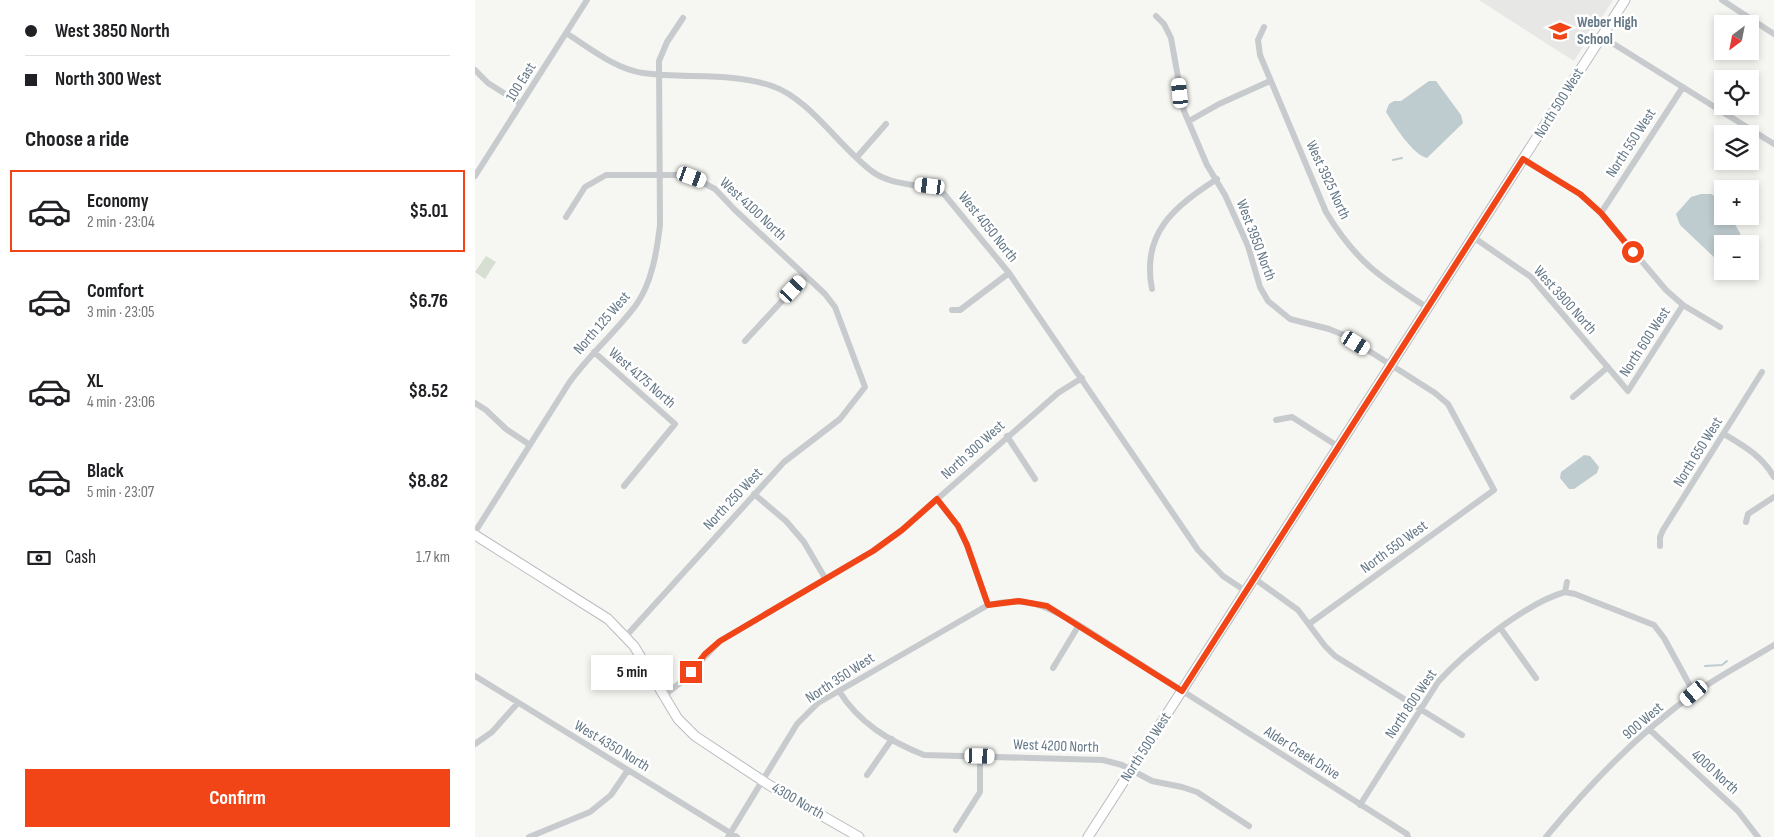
<!DOCTYPE html>
<html lang="en">
<head>
<meta charset="utf-8">
<style>
	:root { --surface:#fff; --page:#f6f6f6; --text:#202124; --muted:#757577; --line:#e0e0e0; --accent:#f24517 }
	body { margin:0; font-family:"Sofia Sans Condensed",sans-serif; background:var(--page); color:var(--text); height:100vh; display:flex; flex-direction:column; font-size:19px; white-space:nowrap }
	* { box-sizing:border-box; margin:0 }
	p { font-size:16px; color:var(--muted) }
	.icon { flex:none; width:28px; height:28px; fill:none; stroke:currentColor; stroke-width:2; stroke-linecap:round; stroke-linejoin:round }
	.map { position:relative; flex:1; overflow:hidden }
	.side { display:flex; flex-direction:column; background:var(--surface); width:475px }
	.side>* { flex:none }
	.top-card { display:grid; align-content:center; height:110px; padding:0 25px; background:var(--surface) }
	.needle { width:32px; rotate:212deg }
	.fabs { position:absolute; left:1239px; top:15px; display:grid; gap:10px }
	.fabs a { display:grid; place-items:center; width:45px; height:45px; border-radius:0px; background:var(--surface); box-shadow:0 2px 8px #0003; font-size:25px }
	.end { position:absolute; width:22px; height:22px; margin:-11px; border:6px solid #f24517; background:#fff; box-shadow:0 0 0 2px #fff }
	.from { border-radius:50% }
	.bubble { position:absolute; height:35px; border-radius:0px; background:var(--surface); box-shadow:0 2px 8px #0003; font-size:16px; font-weight:700; line-height:35px; text-align:center }
	.car { position:absolute; width:15px; height:30px; margin:-15px -8px; border-radius:6px; box-shadow:0 0 4px 1px #0007; background:linear-gradient(#fff 24%,#345 0 40%,#fff 0 76%,#345 0 86%,#fff 0) }
	.top-card b { display:flex; align-items:center; gap:18px; height:48px; font-size:19px }
	.top-card b+b { border-top:1px solid var(--line) }
	.top-card i { width:12px; height:12px; background:var(--text) }
	ul { padding:0; list-style:none }
	li { display:flex; align-items:center; gap:15px; height:82px; margin:0 10px 8px; padding:0 15px; border:2px solid transparent; border-radius:0px }
	li div { flex:1 }
	li b { display:block; font-size:19px }
	li em { font-style:normal; font-weight:700 }
	li.selected { border-color:var(--accent) }
	li>.icon { width:45px; height:45px; stroke-width:1.5 }
	h2 { padding:0 25px; font-size:22px; line-height:60px }
	.pay { display:flex; align-items:center; gap:12px; height:55px; padding:0 25px; font-size:19px }
	.pay p { margin-inline-start:auto }
	.action { display:flex; gap:10px; margin-top:auto; padding:10px 25px }
	.action a { flex:1; height:58px; border-radius:0px; background:var(--accent); color:#fff; font-size:20px; font-weight:700; line-height:58px; text-align:center }
	main { display:flex; flex:1; min-height:0 }
	.map>svg:first-child { display:block }
</style>
</head>
<body>
<main>
<section class="side">
<div class="top-card">
<b><i class="from"></i>West 3850 North</b>
<b><i></i>North 300 West</b>
</div>
<h2>Choose a ride</h2>
<ul>
<li class="selected"><svg class="icon" aria-label="car" viewBox="0 0 24 24"><path d="M5 17H2v-5l4-1 3-4h7l3 4 3 1v5h-3M9 17h6M6 11h13"/><circle cx="7" cy="17" r="2"/><circle cx="17" cy="17" r="2"/></svg><div><b>Economy</b><p>2 min · 23:04</p></div><em>$5.01</em></li>
<li><svg class="icon" aria-label="car" viewBox="0 0 24 24"><path d="M5 17H2v-5l4-1 3-4h7l3 4 3 1v5h-3M9 17h6M6 11h13"/><circle cx="7" cy="17" r="2"/><circle cx="17" cy="17" r="2"/></svg><div><b>Comfort</b><p>3 min · 23:05</p></div><em>$6.76</em></li>
<li><svg class="icon" aria-label="car" viewBox="0 0 24 24"><path d="M5 17H2v-5l4-1 3-4h7l3 4 3 1v5h-3M9 17h6M6 11h13"/><circle cx="7" cy="17" r="2"/><circle cx="17" cy="17" r="2"/></svg><div><b>XL</b><p>4 min · 23:06</p></div><em>$8.52</em></li>
<li><svg class="icon" aria-label="car" viewBox="0 0 24 24"><path d="M5 17H2v-5l4-1 3-4h7l3 4 3 1v5h-3M9 17h6M6 11h13"/><circle cx="7" cy="17" r="2"/><circle cx="17" cy="17" r="2"/></svg><div><b>Black</b><p>5 min · 23:07</p></div><em>$8.82</em></li>
</ul>
<div class="pay"><svg class="icon" aria-label="cash" viewBox="0 0 24 24"><path d="M3 7h18v10H3z"/><circle cx="12" cy="12" r="2"/></svg>Cash<p>1.7 km</p></div>
<div class="action"><a>Confirm</a></div>
</section>
<div class="map">
<svg width="1299" height="837" viewBox="0 0 1299 837">
	<rect width="100%" height="100%" fill="#f6f6f2"/>
	<path fill="#e7e8e6" d="M1004,0H1138L1099,61Z"/>
	<path fill="#d7dfd3" d="M11,256L21,262L10,279L0,272Z"/>
	<path fill="#becbcf" d="M954,81H961L986,115L988,123L952,158C937,154 919,125 911,112L914,104L919,101H926Z
		M1226,194H1237L1247,205L1248,216H1255L1265,233L1267,244H1248L1247,262L1241,259L1205,225L1201,214L1216,197Z
		M1109,455L1115,456L1124,467L1122,473L1099,489H1094L1085,478L1086,472Z"/>
	<g fill="none" stroke-linecap="round" stroke-linejoin="round">
		<path stroke="#becbcf" stroke-width="2" d="M918,160L927,158
			M1230,666L1247,665L1252,661"/>
		<g stroke="#b7bdc1" stroke-width="11">
			<path id="secondary" d="M0,535L133,619L159,646L203,719L220,736L294,785L384,837
				M613,837L1150,0"/>
		</g>
		<path stroke="#c8cbce" stroke-width="6" d="M1247,0L1299,34
			M681,16L689,24L696,38L709,111L732,165L750,195L773,246L785,287L793,301L815,319L854,329L869,335L960,393L973,404L1019,490L834,624
			M789,27L783,40L785,55L851,212C881,262 905,277 953,308
			M91,33C115,48 140,69 168,73C211,79 256,72 297,86C334,98 366,149 398,172C419,187 446,182 469,194L534,273L723,550L748,576L772,592
			M1126,36L1299,144
			M0,70L13,83L46,104
			M714,121L744,104L795,81
			M382,157L411,124
			M1048,159L1105,194L1126,213L1191,290L1208,305L1245,327
			M0,176L112,0
			M1126,213L1208,87
			M91,217L110,187L131,175H201L217,177L240,189L260,210L350,294L360,307L390,387L365,419L309,462L151,636
			M998,237L1056,277L1153,391L1208,305
			M677,289C666,233 699,207 742,179
			M477,310H485L534,273
			M270,341L330,276
			M119,352L200,424L149,486
			M1098,397L1133,367
			M0,403L11,410L31,429L55,445
			M801,420L817,417L864,447
			M1249,434C1269,446 1287,456 1299,477
			M532,436L560,479
			M279,494L311,521L329,542L350,578
			M462,499L483,526L492,545L513,605
			M1271,522L1273,514L1299,497
			M0,532L94,383C114,355 141,332 161,305C177,283 182,250 185,225L184,61L192,42L208,18
			M1185,546V537L1188,530L1287,372
			M780,579L823,610L850,646L860,656L987,735
			M1090,592L1100,594L1179,625L1189,638L1219,693
			M1026,629L1061,678
			M578,668L604,625
			M0,676L262,837
			M364,691C384,723 414,741 449,755L628,760L647,765L677,781L707,787L722,792L774,826
			M188,696L205,683L245,641L398,551L427,530L583,393L607,378
			M1175,730L1263,811L1283,837
			M0,744L17,732L42,704
			M392,775L417,739
			M885,805L963,682C990,652 1051,603 1090,592L1092,582
			M481,830L505,792V756
			M54,837L115,812L136,795L153,770
			M253,837L322,724L343,703L513,605C553,596 570,605 604,625L932,834L933,837
			M1071,837C1113,786 1166,731 1220,693C1245,675 1273,661 1299,645"/>
		<use href="#secondary" stroke="#fff" stroke-width="9"/>
	</g>
	<g fill="none" stroke-linecap="round" stroke-linejoin="round">
		<path stroke="#f24517" stroke-width="6" d="M216,672L230,654L245,641L398,551L427,530L462,499L483,526L492,545L513,605L544,601L572,606L707,691L1048,159L1105,194L1126,213L1158,252"/>
	</g>
	<defs>
		<g id="school-bare" transform="scale(1.725)"><path d="M0-5L7-2L0 1L-7-2ZM-4 1L0 2.5L4 1V4Q0 6-4 4Z" fill="#f24517" stroke="#fff" stroke-width="2.5" paint-order="stroke"/></g>
	</defs>
	<g fill-rule="evenodd">
		<use href="#school-bare" x="1085" y="31"/>
	</g>
	<g text-anchor="middle" dominant-baseline="central" stroke-width="5" stroke-linejoin="round" paint-order="stroke">
		<g font-size="15" font-weight="bold" fill="#637786" stroke="#fff" text-anchor="start">
			<text x="1102" y="22">Weber High<tspan x="1102" dy="17">School</tspan></text>
		</g>
		<g font-size="15" fill="#637786" stroke="#fff">
			<text transform="translate(46 82) rotate(-58)">100 East</text>
			<text transform="translate(1084 103) rotate(-58)">North 500 West</text>
			<text transform="translate(1156 143) rotate(-57)">North 550 West</text>
			<text transform="translate(853 180) rotate(65)">West 3925 North</text>
			<text transform="translate(278 209) rotate(43)">West 4100 North</text>
			<text transform="translate(513 227) rotate(51)">West 4050 North</text>
			<text transform="translate(781 240) rotate(69)">West 3950 North</text>
			<text transform="translate(1090 300) rotate(48)">West 3900 North</text>
			<text transform="translate(127 323) rotate(-49)">North 125 West</text>
			<text transform="translate(1170 342) rotate(-57)">North 600 West</text>
			<text transform="translate(167 378) rotate(41)">West 4175 North</text>
			<text transform="translate(498 450) rotate(-42)">North 300 West</text>
			<text transform="translate(1223 452) rotate(-58)">North 650 West</text>
			<text transform="translate(258 499) rotate(-47)">North 250 West</text>
			<text transform="translate(919 547) rotate(-36)">North 550 West</text>
			<text transform="translate(365 678) rotate(-33)">North 350 West</text>
			<text transform="translate(936 704) rotate(-56)">North 800 West</text>
			<text transform="translate(1168 721) rotate(-41)">900 West</text>
			<text transform="translate(137 746) rotate(31)">West 4350 North</text>
			<text transform="translate(581 746) rotate(2)">West 4200 North</text>
			<text transform="translate(671 747) rotate(-57)">North 500 West</text>
			<text transform="translate(827 753) rotate(32)">Alder Creek Drive</text>
			<text transform="translate(1240 772) rotate(42)">4000 North</text>
			<text transform="translate(323 801) rotate(30)">4300 North</text>
		</g>
	</g>
</svg>
<div class="fabs">
<a><svg class="needle" viewBox="-14 -14 28 28"><path d="M0-13l5 13h-10z" fill="#e53935"/><path d="M0 13l5-13h-10z" fill="#757577"/></svg></a>
<a><svg class="icon" aria-label="locate" viewBox="0 0 24 24"><circle cx="12" cy="12" r="6"/><path d="M12 2v4M12 18v4M2 12h4M18 12h4"/></svg></a>
<a><svg class="icon" aria-label="layers" viewBox="0 0 24 24"><path d="M12 4l9 5-9 5-9-5zM3 14l9 5 9-5"/></svg></a>
<a>+</a>
<a>−</a>
</div>
<i class="end from" style="left:1158px;top:252px"></i>
<i class="end" style="left:216px;top:672px"></i>
<div class="bubble" style="left:116px;top:655px;width:82px">5 min</div>
<i class="car" style="left:705px;top:93px;rotate:354deg"></i>
<i class="car" style="left:217px;top:177px;rotate:110deg"></i>
<i class="car" style="left:455px;top:186px;rotate:277deg"></i>
<i class="car" style="left:318px;top:289px;rotate:43deg"></i>
<i class="car" style="left:881px;top:343px;rotate:122deg"></i>
<i class="car" style="left:1219px;top:693px;rotate:230deg"></i>
<i class="car" style="left:505px;top:756px;rotate:92deg"></i>
</div>
</main>
</body>
</html>
